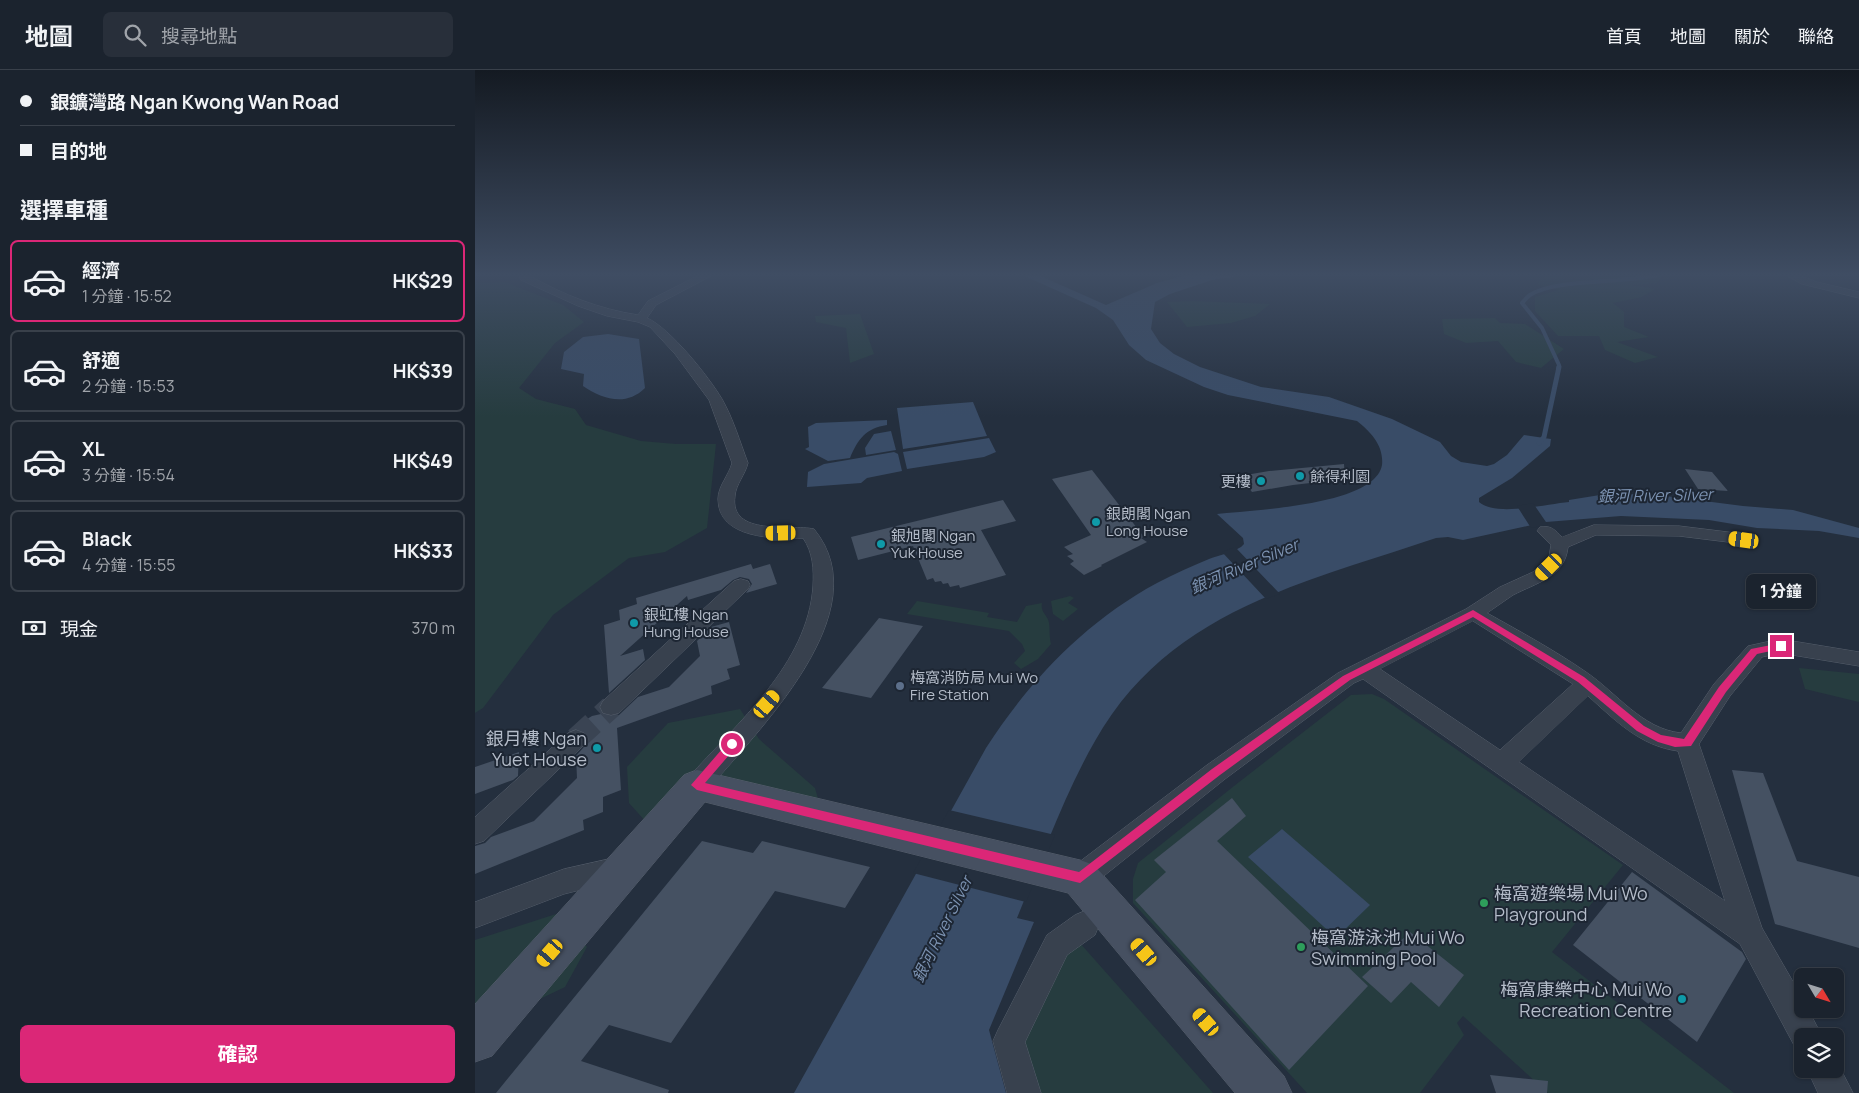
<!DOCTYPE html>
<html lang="zh-TW">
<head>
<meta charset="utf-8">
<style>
	:root { --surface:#1b232e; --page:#282f3a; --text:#f1f3f6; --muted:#a0a4aa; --line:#39404a; --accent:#db2777 }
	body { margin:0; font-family:Manrope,"Noto Sans TC",sans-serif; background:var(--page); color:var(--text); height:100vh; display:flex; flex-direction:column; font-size:19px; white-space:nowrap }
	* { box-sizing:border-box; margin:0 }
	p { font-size:16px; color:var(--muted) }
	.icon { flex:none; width:28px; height:28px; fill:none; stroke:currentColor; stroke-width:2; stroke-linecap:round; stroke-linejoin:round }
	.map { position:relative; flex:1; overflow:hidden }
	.sheet { display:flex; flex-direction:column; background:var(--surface); width:475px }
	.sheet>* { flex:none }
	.guide { display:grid; align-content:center; height:110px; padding:0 20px; background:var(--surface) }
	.needle { width:32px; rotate:128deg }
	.fabs { position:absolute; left:1319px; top:898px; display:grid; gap:10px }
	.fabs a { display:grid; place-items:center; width:50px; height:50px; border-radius:8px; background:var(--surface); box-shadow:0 1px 4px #0004,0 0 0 1px var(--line); font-size:25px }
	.end { position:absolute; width:22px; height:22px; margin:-11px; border:6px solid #db2777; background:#fff; box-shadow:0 0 0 2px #fff }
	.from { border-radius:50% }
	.bubble { position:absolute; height:35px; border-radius:8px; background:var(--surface); box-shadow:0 1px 4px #0004,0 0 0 1px var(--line); font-size:16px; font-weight:700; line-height:35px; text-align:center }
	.car { position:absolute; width:15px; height:30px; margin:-15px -8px; border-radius:6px; box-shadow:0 0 4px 1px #0007; background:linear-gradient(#f5c518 24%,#345 0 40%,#f5c518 0 76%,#345 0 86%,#f5c518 0) }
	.guide b { display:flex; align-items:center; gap:18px; height:48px; font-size:19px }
	.guide b+b { border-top:1px solid var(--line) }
	.guide i { width:12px; height:12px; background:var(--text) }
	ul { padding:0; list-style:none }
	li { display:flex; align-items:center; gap:15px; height:82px; margin:0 10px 8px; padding:0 10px; border:2px solid var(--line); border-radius:8px }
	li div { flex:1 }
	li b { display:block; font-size:19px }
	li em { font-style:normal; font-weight:700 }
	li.current { border-color:var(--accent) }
	li>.icon { width:45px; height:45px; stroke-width:1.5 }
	h2 { padding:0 20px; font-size:22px; line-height:60px }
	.pay { display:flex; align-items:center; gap:12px; height:55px; padding:0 20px; font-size:19px }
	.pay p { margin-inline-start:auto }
	.primary-button { display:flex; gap:10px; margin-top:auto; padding:10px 20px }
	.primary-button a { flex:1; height:58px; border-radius:8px; background:var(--accent); color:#fff; font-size:20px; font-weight:700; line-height:58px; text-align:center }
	header { display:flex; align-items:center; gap:30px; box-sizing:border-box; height:70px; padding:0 25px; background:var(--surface); border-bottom:1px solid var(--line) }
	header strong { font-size:24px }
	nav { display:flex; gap:28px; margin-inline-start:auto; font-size:18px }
	.search { width:350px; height:45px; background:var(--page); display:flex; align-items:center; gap:12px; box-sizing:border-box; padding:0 18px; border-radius:8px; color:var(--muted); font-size:19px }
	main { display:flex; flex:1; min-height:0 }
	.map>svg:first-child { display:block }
</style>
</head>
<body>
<header>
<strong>地圖</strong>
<div class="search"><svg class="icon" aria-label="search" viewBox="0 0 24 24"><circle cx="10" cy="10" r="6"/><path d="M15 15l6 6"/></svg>搜尋地點</div>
<nav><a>首頁</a><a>地圖</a><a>關於</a><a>聯絡</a></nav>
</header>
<main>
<section class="sheet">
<div class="guide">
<b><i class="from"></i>銀鑛灣路 Ngan Kwong Wan Road</b>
<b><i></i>目的地</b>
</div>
<h2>選擇車種</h2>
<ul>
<li class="current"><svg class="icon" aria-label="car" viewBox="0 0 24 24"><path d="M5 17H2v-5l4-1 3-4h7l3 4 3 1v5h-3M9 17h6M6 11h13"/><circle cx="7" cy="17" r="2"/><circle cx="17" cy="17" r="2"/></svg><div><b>經濟</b><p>1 分鐘 · 15:52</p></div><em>HK$29</em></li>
<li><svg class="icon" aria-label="car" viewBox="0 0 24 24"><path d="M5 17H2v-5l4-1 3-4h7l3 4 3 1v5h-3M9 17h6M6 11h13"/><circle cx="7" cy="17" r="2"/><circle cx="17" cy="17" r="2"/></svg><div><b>舒適</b><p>2 分鐘 · 15:53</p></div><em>HK$39</em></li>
<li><svg class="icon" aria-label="car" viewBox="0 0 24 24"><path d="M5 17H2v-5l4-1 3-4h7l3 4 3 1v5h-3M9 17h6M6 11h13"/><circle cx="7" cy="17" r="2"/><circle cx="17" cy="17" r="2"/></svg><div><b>XL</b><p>3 分鐘 · 15:54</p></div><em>HK$49</em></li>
<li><svg class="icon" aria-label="car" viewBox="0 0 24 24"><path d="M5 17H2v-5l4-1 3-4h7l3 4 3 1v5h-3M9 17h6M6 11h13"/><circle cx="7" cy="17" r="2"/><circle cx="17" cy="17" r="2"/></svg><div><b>Black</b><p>4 分鐘 · 15:55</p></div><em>HK$33</em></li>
</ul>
<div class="pay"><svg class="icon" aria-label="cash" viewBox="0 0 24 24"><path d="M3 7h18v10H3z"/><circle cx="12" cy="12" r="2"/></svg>現金<p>370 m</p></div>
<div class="primary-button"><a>確認</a></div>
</section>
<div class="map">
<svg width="1384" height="1023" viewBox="0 0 1384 1023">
	<rect width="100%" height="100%" fill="#242f3e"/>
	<path fill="#263c3f" d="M1086,204L1088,209L1104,210L1128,204H1176L1188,206L1182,213L1158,215L1180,219L1167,227L1138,233L1149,242V257L1174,267L1142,272L1183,287L1160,293L1130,280L1124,266H1083L1060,241V227L1084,220L1063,215L1065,208Z
		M30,212L88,235L109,252L80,273L44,318L61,329L100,339L111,355L166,371L201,374H241L232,458L190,482L154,488L78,545L8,638L0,643V213Z
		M716,231L795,234L780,246L756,253L712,257L692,232Z
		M385,244L399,284L375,293L371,258L341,252L340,246Z
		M1020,248L1025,253L1050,254L1089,279L1066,298L1041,292L1023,271L991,273L969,264L967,249Z
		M595,526L599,528L593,533L603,539L588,551L578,544L576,531Z
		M442,531L514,543L512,547L542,552L551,536L567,533C565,543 573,545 574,553C575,560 574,566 576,574L563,589L546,599L539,593L550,581L547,574L534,561L432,544Z
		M1324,598L1384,604V632L1330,619Z
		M897,624L909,629L1148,795L1077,882L1259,1023H1073L988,946L982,953L989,965L945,1023H832L658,833V809L663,793L759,716L876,625Z
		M265,639L284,669L340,718L344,732L230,730L172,753L154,733L152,697L193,653Z
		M81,844L112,877L90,917L0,960V870Z
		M604,872L738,1023H555L539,975L580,891Z"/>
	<path fill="#394c67" d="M545,204H561L631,235L682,213L715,204H778L737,210L695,224L680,232L676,259L685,273L699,284L725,297L786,317L854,327L917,349L965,372L976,386L986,392L1012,396L1019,394L1032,385L1049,365L1076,369L1075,376L1037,408L1004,428V432C1020,447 1072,434 1094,432V430L1125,425L1167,424L1190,426L1268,436L1318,440L1384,458V468L1344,461L1282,458L1234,450L1146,446L1071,452L988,470L973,467L961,468C829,513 694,540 620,671C589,725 566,790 542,848L559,852L514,960L531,1023H319L511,678C555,610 610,552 682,513C699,504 717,496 734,489C745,485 756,483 766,477L769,474L768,468L742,444C775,440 900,436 907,395C909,376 896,362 882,351L753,325L729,317L671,290L654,275L638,250L621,238Z
		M133,264L164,269L170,318C151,337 127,329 108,316L109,304L86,299L89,282L108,267Z
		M498,332L512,366L428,379L422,338Z
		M412,350V355C391,358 383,369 375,388L353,391L330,379L334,377L333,357L341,353Z
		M416,361L421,380L391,385L390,378L399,364Z
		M514,368L521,382L509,387L432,399L428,382Z
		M419,382L423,384L427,401L392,408L386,413L332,417L333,402L349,394Z
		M807,759L895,835L861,868L773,787Z"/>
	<path fill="#242f3e" d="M1058,433L1060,436L1073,455L1056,458L1042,436Z
		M760,477L762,479L805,524L791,529L747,482Z
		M474,740L580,765L551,832L438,803Z"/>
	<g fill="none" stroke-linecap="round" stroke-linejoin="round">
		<path stroke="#394c67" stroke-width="4" d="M1083,299L1084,295L1067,258L1047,233C1050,230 1052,227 1055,225C1081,208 1152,214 1187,204"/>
		<path stroke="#394c67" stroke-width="5" d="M1064,373L1069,367L1084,297"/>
	</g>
	<path fill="#455162" d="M869,394L870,409L818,415L777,422L765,406L794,401Z
		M1210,399L1237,402L1253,421L1223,419Z
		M617,400L669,467L666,468L672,472L626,495L627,496L609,505L595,494L599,491L592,486L598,484L589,477L616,465L577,409Z
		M528,430L541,451L506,460L531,505L485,518L484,515L475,517L473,513L468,514L466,511L460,512L458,508L452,510L438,476L383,490L376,467Z
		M276,494L278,499L295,494L302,514L271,523L277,514L274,509L265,507L258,510L246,520L213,530L212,526L145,586L168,579L170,590L134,623L129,555L145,550L144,540L162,534L161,528Z
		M404,548L448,556L396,628L347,618Z
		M254,552L265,595L252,599L255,609L236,616L237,624L142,658L146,720L128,727V742L108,750L109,760L0,804V776L10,773L16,767L59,751L102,708L101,686L115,670L104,656L109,651L117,646L126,644L136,647L144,645L163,627L194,617L225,586L222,571L236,557Z
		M44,682L43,706L38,710L0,724V697Z
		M1257,700L1288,703L1322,791L1384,807V878L1300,854Z
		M757,728L771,746L742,771L893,916L814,1000L660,830L691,802L679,790Z
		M227,771L278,783L287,771L395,797L370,838L300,821L196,973L134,955L106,991L194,1020L193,1023H21Z
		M1157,802L1267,882L1271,889L1222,972L1098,875Z
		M935,862L989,905L964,937L936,912L916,933L887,907Z
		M1015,1005L1073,1011L1072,1023H1021Z"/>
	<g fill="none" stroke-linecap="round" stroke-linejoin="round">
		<path stroke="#3a4453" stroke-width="23" stroke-dasharray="23 12" stroke-linecap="butt" d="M101,669L136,637"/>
		<g stroke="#565f6c" stroke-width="1">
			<path id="street" d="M44,204H55V206C89,225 124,239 163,245L173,231L226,204H238L236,206L181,235L172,248C195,258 234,307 247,329C258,348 265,372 273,393C270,405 261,414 260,426C254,467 316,454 339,459C407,542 280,663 231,722L222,725L213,722L210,715L213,708C262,653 333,594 338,516C339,500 338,482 328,468C300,469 243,469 243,429C243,416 254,405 257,393L234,330L200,284L175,257L163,252L132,246L103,236L46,210Z
				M1309,204H1321L1342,212L1384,222V228L1327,214Z
				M1119,455L1204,456L1269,464L1275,465L1278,469L1275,473L1269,474L1204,466L1121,465L1093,477C1090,507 1061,513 1038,525C1029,531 1021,537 1012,543C1046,562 1079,580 1111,602C1142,623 1167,659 1206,663L1239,614L1273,576L1305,569L1384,582V596L1305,583L1287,587L1255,626L1224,674L1287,858L1328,929V939H1333L1347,966H1328V981L1320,977L1265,874L888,609L879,613L750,709L615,817L605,820L595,817L591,808L595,799L732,695L863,603L991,539L1025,517L1058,502L1074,487L1076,475L1062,461L1065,457C1076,455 1080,460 1087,467ZM998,551L1098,614L1025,680L905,599ZM1113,626C1140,650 1165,676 1203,681L1250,831L1044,692Z
				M266,509L273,511L275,515L273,519L144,643L136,645L128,643L125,637L128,631L259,511Z
				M101,660L109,663L113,669L109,675L9,771L0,774V747L93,663Z
				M143,787L153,790L157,799L153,808L89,824L0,858V832L89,799Z
				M610,841L620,845L624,855L620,865L592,885L550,972L566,1023H532L518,971L523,960L572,865L600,845Z
				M1360,988L1378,1023H1343L1332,999H1360Z"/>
		</g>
		<g stroke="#565f6c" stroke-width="1">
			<path id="secondary" d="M222,700L605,790L619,795L809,1006L817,1023H760L593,823L230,732L17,986L0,992V934L209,705Z"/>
		</g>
		<use href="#street" fill="#38414e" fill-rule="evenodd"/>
		<use href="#secondary" fill="#465061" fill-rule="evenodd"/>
	</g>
	<linearGradient id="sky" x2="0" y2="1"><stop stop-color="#141a22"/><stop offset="0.59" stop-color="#3f4d63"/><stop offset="1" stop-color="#3f4d63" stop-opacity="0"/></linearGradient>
	<rect width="1384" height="347" fill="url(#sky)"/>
	<path fill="#db2777" d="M998,540L1109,607L1169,656L1186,665L1209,669L1244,617L1276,579L1306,573L1310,576L1309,578L1282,584L1251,622L1216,676L1200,677L1183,672L1162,661L1103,612L998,547L875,610L745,705L605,813L222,720L216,715L254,671L257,670L262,674L261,677L230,713L604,802L737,699L868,606Z"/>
	<g fill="#0f9aa8" stroke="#1d2633" stroke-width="2">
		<circle cx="825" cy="406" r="5"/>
		<circle cx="786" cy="411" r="5"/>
		<circle cx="621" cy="452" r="5"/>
		<circle cx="406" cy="474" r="5"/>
		<circle cx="159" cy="553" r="5"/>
		<circle cx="122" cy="678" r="5"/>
		<circle cx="1207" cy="929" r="5"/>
	</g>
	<circle fill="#5c6f8a" stroke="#1d2633" stroke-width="2" cx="425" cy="616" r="5"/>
	<g fill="#2e9e5b" stroke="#1d2633" stroke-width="2">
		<circle cx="1009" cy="833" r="5"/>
		<circle cx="826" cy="877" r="5"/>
	</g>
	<g text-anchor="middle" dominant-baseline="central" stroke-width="4" stroke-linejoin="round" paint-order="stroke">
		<g font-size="15" fill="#b4bcc9" stroke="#1d2633" text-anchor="start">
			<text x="835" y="406">餘得利園</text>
			<text x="776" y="411" text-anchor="end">更樓</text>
			<text x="631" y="443">銀朗閣 Ngan<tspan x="631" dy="17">Long House</tspan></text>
			<text x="416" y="465">銀旭閣 Ngan<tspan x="416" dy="17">Yuk House</tspan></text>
			<text x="169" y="544">銀虹樓 Ngan<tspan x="169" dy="17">Hung House</tspan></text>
			<text x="435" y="607">梅窩消防局 Mui Wo<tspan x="435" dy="17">Fire Station</tspan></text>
		</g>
		<g font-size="16" font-style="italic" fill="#7c92b1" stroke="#1d2633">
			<text transform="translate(1180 425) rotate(-1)">銀河 River Silver</text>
			<text transform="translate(769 496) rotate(-23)">銀河 River Silver</text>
			<text transform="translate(467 859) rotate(-64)">銀河 River Silver</text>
		</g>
		<g font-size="18" fill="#b4bcc9" stroke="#1d2633" text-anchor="end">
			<text x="112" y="668">銀月樓 Ngan<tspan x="112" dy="21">Yuet House</tspan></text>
			<text x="1019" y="823" text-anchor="start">梅窩遊樂場 Mui Wo<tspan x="1019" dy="21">Playground</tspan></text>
			<text x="836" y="867" text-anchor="start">梅窩游泳池 Mui Wo<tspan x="836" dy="21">Swimming Pool</tspan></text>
			<text x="1197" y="919">梅窩康樂中心 Mui Wo<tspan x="1197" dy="21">Recreation Centre</tspan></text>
		</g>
	</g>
</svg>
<div class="fabs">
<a><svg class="needle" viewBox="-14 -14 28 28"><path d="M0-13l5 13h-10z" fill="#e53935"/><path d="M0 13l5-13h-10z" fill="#a0a4aa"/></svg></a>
<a><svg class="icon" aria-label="layers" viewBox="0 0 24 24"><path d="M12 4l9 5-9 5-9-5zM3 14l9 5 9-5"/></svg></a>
</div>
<i class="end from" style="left:257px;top:674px"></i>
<i class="end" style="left:1306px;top:576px"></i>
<div class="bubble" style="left:1271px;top:504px;width:70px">1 分鐘</div>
<i class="car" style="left:306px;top:463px;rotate:269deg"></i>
<i class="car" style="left:1269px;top:470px;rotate:278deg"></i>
<i class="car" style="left:1074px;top:497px;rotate:225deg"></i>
<i class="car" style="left:292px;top:634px;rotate:41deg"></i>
<i class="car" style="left:669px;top:882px;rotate:319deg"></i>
<i class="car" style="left:75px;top:883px;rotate:221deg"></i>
<i class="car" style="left:731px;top:952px;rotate:319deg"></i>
</div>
</main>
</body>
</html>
